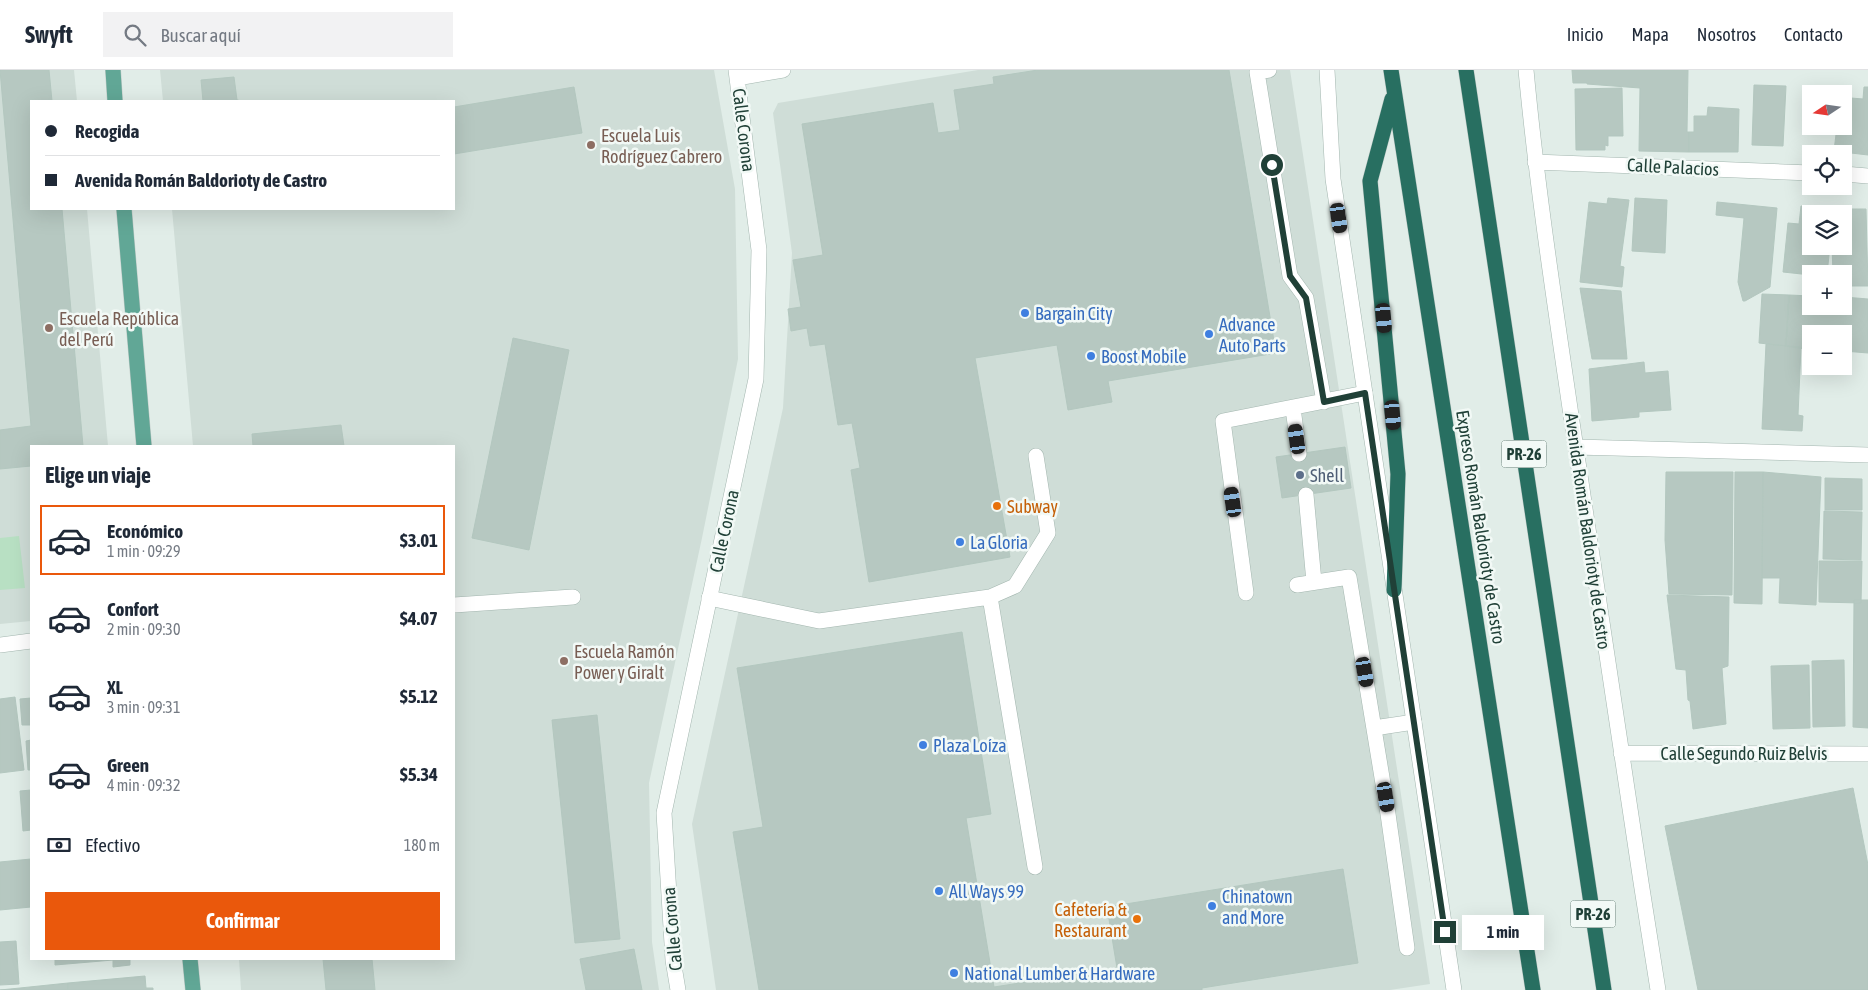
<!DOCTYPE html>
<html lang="es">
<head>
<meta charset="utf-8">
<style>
	:root { --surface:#fff; --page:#f2f2f3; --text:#1f2937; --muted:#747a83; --line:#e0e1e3; --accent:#ea580c }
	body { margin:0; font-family:"Asap Condensed",sans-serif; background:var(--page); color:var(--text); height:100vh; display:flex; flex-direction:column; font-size:19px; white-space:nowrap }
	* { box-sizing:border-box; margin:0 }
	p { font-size:16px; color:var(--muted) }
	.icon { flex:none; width:28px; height:28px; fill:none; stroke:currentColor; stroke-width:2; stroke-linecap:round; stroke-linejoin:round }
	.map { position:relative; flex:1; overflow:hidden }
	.details { position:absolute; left:30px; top:375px; width:425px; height:515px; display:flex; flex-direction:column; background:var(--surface); border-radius:0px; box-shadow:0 5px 20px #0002 }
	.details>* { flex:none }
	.banner { position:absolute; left:30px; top:30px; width:425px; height:110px; border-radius:0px; box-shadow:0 5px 20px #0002; display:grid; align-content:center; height:110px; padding:0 15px; background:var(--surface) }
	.needle { width:32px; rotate:257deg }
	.buttons { position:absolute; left:1802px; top:15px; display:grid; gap:10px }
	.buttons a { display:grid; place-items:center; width:50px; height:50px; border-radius:0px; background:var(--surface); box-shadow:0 5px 20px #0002; font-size:25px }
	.end { position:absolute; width:22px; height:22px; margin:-11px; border:6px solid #204037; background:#fff; box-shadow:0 0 0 2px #fff }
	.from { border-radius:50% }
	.bubble { position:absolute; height:35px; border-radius:0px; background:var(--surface); box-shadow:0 5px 20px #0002; font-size:16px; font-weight:700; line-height:35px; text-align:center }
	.car { position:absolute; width:15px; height:30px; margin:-15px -8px; border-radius:6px; box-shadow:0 0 4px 1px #0007; background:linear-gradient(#222 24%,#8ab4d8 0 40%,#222 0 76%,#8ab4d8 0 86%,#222 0) }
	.banner b { display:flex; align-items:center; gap:18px; height:48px; font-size:19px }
	.banner b+b { border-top:1px solid var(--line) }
	.banner i { width:12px; height:12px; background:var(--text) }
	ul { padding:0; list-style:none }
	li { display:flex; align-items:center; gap:15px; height:70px; margin:0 10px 8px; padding:0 5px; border:2px solid transparent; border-radius:0px }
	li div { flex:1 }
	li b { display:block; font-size:19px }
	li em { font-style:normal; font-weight:700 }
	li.current { border-color:var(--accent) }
	li>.icon { width:45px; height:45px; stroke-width:1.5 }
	h2 { padding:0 15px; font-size:22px; line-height:60px }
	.pay { display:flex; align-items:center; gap:12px; height:55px; padding:0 15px; font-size:19px }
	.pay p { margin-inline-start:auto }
	.button { display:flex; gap:10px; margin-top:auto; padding:10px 15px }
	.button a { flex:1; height:58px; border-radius:0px; background:var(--accent); color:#fff; font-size:20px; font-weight:700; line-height:58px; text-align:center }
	header { display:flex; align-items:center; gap:30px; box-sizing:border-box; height:70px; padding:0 25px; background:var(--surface); border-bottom:1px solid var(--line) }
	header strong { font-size:24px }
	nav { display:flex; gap:28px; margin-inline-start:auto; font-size:18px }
	.search { width:350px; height:45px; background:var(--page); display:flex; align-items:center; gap:12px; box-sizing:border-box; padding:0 18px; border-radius:0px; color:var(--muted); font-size:19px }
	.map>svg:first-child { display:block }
</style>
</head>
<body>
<header>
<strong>Swyft</strong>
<div class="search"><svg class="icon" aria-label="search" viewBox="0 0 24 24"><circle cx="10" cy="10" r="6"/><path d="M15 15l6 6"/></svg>Buscar aquí</div>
<nav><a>Inicio</a><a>Mapa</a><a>Nosotros</a><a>Contacto</a></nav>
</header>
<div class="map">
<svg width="1868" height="920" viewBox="0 0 1868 920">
	<rect width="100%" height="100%" fill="#e1ede8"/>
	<path fill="#cfddd7" d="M0,0H74L77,31H31V139H87L108,376H31V551L0,554Z
		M160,0H714L735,119L738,289L702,468L649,713L652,872L659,920H241L239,889H454V376H193L172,139H454V31H163Z
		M978,0H1290L1430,914L1390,920H716L692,754L783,338L792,183L773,43L778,33Z"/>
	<path fill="#b8e0c3" d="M19,466L25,518L0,520V468Z"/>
	<path fill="#b6c8c1" stroke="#b3c7bf" d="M0,0H49L52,31H31V139H62L83,376H31V396L0,399V360L31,356Z
		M1038,0H1229L1276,283L1108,311L1112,332L1068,340L1057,275L975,288L1010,487L869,512L851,400L860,398L852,353L838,355L825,274L810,276L807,258L791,261L788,239L801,237L793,190L823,185L802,54L933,33L938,63L960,60L954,20L994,14L993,7Z
		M1572,0H1688L1687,62H1689V82L1639,81L1640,18L1587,14V13H1573Z
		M234,7L237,30L242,31H203L201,10Z
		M1754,15L1786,16L1783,76L1752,75Z
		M574,17L582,63L454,84V37Z
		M1864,17H1868V85L1834,81L1837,56H1844V32L1851,33V28L1863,29Z
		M1622,18L1623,66H1608V76L1605,75V80H1576L1575,19Z
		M1708,37L1739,39L1738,82H1689V62H1694V46H1707Z
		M1608,128L1629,130L1620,196L1624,197L1622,217L1580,212L1589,132L1607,134Z
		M1635,128L1667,130L1665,183L1632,181Z
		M1717,132L1777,138L1770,217L1745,231H1743L1738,212L1744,148L1716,145Z
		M1801,136L1833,139V144H1811V176H1830L1827,204L1811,205L1783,202L1788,153L1799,154Z
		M1845,139H1866L1868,216H1844V204H1833L1832,176H1844Z
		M1580,218L1621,221L1627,289H1592Z
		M1762,224L1789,225L1786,276L1759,273Z
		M1789,225L1811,226V236H1844V227L1868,229V283L1844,281V264H1811V280L1786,276Z
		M513,268L569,280L529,480L472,468Z
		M1766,274L1801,277L1798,345L1803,346L1802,361L1762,359Z
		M1644,292L1645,303L1668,301L1671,340L1639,342V347L1592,351L1589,299Z
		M341,355L344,376H253L252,364Z
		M1345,377L1351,418L1282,428L1276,387Z
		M1666,402H1733L1732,525L1669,524L1665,470Z
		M1735,402H1763L1762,534L1734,533Z
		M1763,402L1821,407L1816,535L1779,533L1780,508H1762Z
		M1825,408L1862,409V440H1825Z
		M1824,441L1862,442L1861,490L1823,489Z
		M1819,491H1862L1861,533L1819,532Z
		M1667,525L1729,527L1728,596L1722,598L1726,654L1693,659L1690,631L1688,630L1686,600L1676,599Z
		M1854,530H1868V658L1853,657Z
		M962,562L991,744L966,748L994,917L1117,898L1107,837L1343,799L1358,893L1202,918V920H759L733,762L763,757L737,598Z
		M1844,590L1845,656L1813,657L1812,591Z
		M1809,595L1810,658L1773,659L1771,596Z
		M15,627L24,700L0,703V629Z
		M31,628V655H22L20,629Z
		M597,645L620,869L575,873L552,650Z
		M31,670V700H28L26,671Z
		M1853,718L1868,795V920H1698L1665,756Z
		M31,720V760L23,761L20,721Z
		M31,789V837L0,840V792Z
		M16,871L19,914L0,915V872Z
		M634,879L642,920H586L580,889Z
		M55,889H130V895L113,897V890L55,895Z
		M323,889H372L375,920H326Z
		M145,906L146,918H153V920H68V913Z
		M68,913V920H0L20,918Z"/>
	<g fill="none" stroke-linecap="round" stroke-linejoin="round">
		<g stroke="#a3b6af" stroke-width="16">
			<path id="service" d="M1269,0L1257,2L1290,206L1306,228L1324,332
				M1293,338L1299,384
				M1306,425L1314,512
				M1297,515L1349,507L1388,744L1407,878
				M1246,523L1223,351L1365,323
				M990,527L1015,516L1048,463L1036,386
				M709,528L819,551L990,527L1035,797
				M454,535L573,527
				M1374,658L1414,652"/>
		</g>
		<g stroke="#a3b6af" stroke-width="16">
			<path id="minor" d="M1327,0L1333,109L1454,920
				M1526,0C1537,118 1555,235 1572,352C1599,542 1628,731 1658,920
				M737,8L783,0
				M1535,92L1811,103
				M1844,104L1868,106
				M1576,377L1868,385
				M0,575L31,571
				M1621,683L1868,684
				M678,920L673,890L664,743L756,309L759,180L736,0"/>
		</g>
		<g stroke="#c1cac7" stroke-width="16">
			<path id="primary" d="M113,0L115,31
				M124,139L144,376
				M190,889L193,920"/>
		</g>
		<g stroke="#c1cac7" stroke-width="16">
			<path id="motorway" d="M1391,0L1533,920
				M1466,0L1604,920
				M1392,29L1370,111L1398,404L1394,520"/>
		</g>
		<use href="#service" stroke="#fff" stroke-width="15"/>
		<use href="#minor" stroke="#fff" stroke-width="15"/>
		<use href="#primary" stroke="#61a796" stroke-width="15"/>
		<use href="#motorway" stroke="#286f61" stroke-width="15"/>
	</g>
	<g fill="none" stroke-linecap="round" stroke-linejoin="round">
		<path stroke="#204037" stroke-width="6" d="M1272,95L1290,206L1306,228L1324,332L1365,323L1445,862"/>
	</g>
	<g fill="#8d6e63" stroke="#f2f9f6" stroke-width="2">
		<circle cx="591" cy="75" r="5"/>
		<circle cx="49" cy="258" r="5"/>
		<circle cx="564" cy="591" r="5"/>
	</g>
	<g fill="#3f7fe0" stroke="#f2f9f6" stroke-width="2">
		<circle cx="1025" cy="243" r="5"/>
		<circle cx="1209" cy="264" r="5"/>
		<circle cx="1091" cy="286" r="5"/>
		<circle cx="960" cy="472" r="5"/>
		<circle cx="923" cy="675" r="5"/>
		<circle cx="939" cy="821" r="5"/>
		<circle cx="1212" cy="836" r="5"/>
		<circle cx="954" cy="903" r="5"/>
	</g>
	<circle fill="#5c6f8a" stroke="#f2f9f6" stroke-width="2" cx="1300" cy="405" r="5"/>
	<g fill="#e8710a" stroke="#f2f9f6" stroke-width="2">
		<circle cx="997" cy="436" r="5"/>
		<circle cx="1137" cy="849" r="5"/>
	</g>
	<g text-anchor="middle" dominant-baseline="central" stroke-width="5" stroke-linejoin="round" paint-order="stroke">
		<g fill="#f2f9f6" stroke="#5f7870" stroke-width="1">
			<rect x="1501.5" y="370.5" width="45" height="27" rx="4"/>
			<rect x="1570.5" y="830.5" width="45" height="27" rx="4"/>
		</g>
		<g font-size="16" font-weight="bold" fill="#204037">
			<text x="1524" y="384">PR-26</text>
			<text x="1593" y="844">PR-26</text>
		</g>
		<g font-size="18" fill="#204037" stroke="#f2f9f6">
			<text transform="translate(744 60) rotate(83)">Calle Corona</text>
			<text transform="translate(1673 97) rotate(3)">Calle Palacios</text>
			<text transform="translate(1481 457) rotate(81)">Expreso Román Baldorioty de Castro</text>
			<text transform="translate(724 461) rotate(-78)">Calle Corona</text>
			<text transform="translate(1588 461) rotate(82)">Avenida Román Baldorioty de Castro</text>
			<text x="1744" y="683">Calle Segundo Ruiz Belvis</text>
			<text transform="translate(672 859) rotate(-95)">Calle Corona</text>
		</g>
		<g font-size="18" fill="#785e54" stroke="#f2f9f6" text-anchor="start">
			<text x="601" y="65">Escuela Luis<tspan x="601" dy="21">Rodríguez Cabrero</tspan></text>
			<text x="59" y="248">Escuela República<tspan x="59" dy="21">del Perú</tspan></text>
			<text x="574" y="581">Escuela Ramón<tspan x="574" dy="21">Power y Giralt</tspan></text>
		</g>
		<g font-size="18" fill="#366cbe" stroke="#f2f9f6" text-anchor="start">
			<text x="1035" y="243">Bargain City</text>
			<text x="1219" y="254">Advance<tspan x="1219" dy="21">Auto Parts</tspan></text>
			<text x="1101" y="286">Boost Mobile</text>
			<text x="970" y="472">La Gloria</text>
			<text x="933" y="675">Plaza Loíza</text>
			<text x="949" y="821">All Ways 99</text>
			<text x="1222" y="826">Chinatown<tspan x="1222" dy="21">and More</tspan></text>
			<text x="964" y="903">National Lumber &amp; Hardware</text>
		</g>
		<g font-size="18" fill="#4e5e75" stroke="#f2f9f6" text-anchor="start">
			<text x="1310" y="405">Shell</text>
		</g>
		<g font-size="18" fill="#c56008" stroke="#f2f9f6" text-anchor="start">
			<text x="1007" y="436">Subway</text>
			<text x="1127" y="839" text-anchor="end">Cafetería &amp;<tspan x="1127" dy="21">Restaurant</tspan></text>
		</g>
	</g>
</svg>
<div class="buttons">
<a><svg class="needle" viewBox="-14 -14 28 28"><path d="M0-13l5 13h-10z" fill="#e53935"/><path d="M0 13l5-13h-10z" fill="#747a83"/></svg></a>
<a><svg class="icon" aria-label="locate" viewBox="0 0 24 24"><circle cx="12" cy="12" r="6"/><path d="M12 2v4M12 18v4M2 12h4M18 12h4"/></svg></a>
<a><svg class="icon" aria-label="layers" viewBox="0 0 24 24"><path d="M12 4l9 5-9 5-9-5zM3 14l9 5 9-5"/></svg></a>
<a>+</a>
<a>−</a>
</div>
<i class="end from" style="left:1272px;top:95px"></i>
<i class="end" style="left:1445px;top:862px"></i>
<div class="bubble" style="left:1462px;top:845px;width:82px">1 min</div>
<i class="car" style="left:1339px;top:148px;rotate:172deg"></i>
<i class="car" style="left:1384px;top:248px;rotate:175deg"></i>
<i class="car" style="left:1393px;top:345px;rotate:175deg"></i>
<i class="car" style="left:1297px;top:369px;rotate:352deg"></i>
<i class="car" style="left:1233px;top:432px;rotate:352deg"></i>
<i class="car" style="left:1365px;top:602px;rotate:170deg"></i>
<i class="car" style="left:1386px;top:727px;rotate:171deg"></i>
<div class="banner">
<b><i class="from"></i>Recogida</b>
<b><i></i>Avenida Román Baldorioty de Castro</b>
</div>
<section class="details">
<h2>Elige un viaje</h2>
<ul>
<li class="current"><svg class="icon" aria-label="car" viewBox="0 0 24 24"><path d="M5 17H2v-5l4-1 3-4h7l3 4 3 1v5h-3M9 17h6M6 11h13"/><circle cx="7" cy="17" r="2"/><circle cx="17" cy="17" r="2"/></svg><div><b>Económico</b><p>1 min · 09:29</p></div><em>$3.01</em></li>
<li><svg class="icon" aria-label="car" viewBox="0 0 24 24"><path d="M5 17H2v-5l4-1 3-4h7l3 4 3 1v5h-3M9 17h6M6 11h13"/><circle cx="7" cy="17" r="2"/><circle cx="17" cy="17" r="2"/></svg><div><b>Confort</b><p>2 min · 09:30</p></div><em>$4.07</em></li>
<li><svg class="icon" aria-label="car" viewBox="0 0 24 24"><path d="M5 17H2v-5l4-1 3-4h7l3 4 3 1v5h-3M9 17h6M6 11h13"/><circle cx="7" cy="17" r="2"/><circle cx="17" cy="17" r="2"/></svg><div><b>XL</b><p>3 min · 09:31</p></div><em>$5.12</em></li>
<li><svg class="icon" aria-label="car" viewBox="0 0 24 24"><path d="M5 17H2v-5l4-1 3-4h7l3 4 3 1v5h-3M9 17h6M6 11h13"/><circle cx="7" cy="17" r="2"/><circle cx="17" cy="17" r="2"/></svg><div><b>Green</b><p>4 min · 09:32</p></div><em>$5.34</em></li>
</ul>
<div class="pay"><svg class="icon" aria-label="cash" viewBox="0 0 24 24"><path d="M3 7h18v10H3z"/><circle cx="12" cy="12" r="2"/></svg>Efectivo<p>180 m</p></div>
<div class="button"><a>Confirmar</a></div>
</section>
</div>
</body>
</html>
